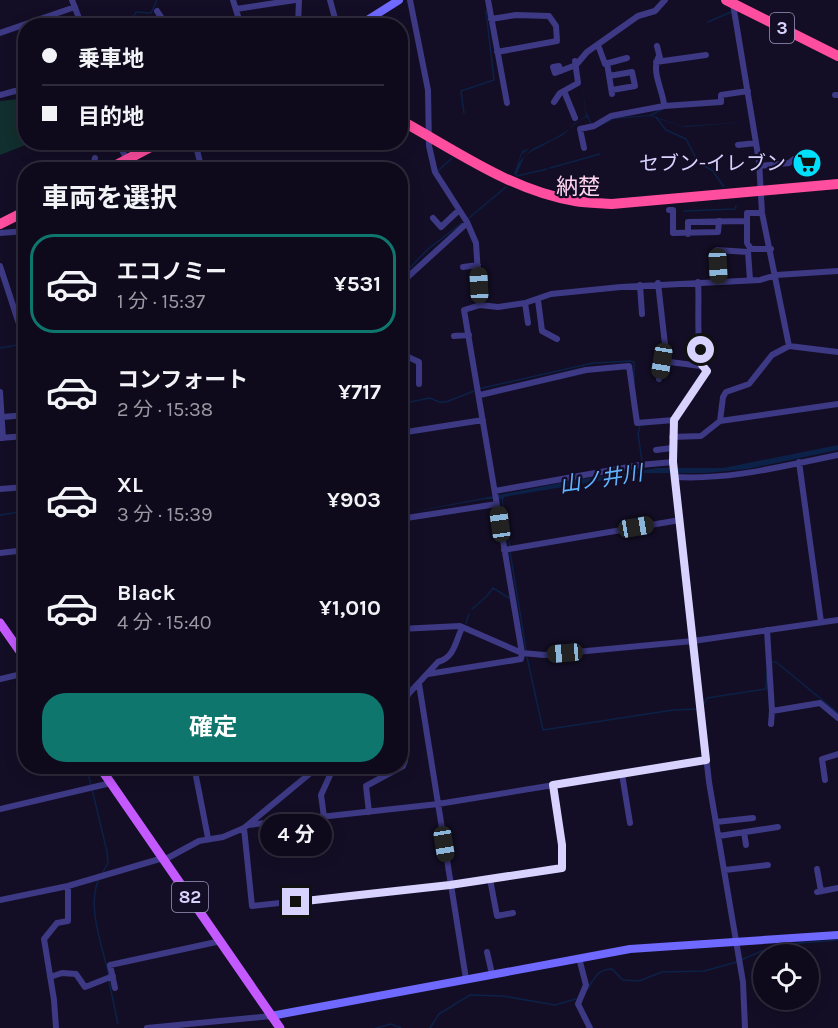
<!DOCTYPE html>
<html lang="ja">
<head>
<meta charset="utf-8">
<style>
	:root { --surface:#0e0a1c; --page:#171325; --text:#f1f3f6; --muted:#9b9aa3; --line:#2e2b3b; --accent:#0f766e }
	body { margin:0; font-family:Karla,"Noto Sans JP",sans-serif; background:var(--page); color:var(--text); height:100vh; display:flex; flex-direction:column; font-size:22px; white-space:nowrap }
	* { box-sizing:border-box; margin:0 }
	p { font-size:20px; color:var(--muted) }
	.icon { flex:none; width:33px; height:33px; fill:none; stroke:currentColor; stroke-width:2; stroke-linecap:round; stroke-linejoin:round }
	.map { position:relative; flex:1; overflow:hidden }
	.side { position:absolute; left:18px; top:162px; width:390px; height:612px; display:flex; flex-direction:column; background:var(--surface); border-radius:24px; box-shadow:0 3px 15px #0003,0 0 0 2px var(--line) }
	.side>* { flex:none }
	.guide { position:absolute; left:18px; top:18px; width:390px; height:132px; border-radius:24px; box-shadow:0 3px 15px #0003,0 0 0 2px var(--line); display:grid; align-content:center; height:132px; padding:0 24px; background:var(--surface) }
	.fabs { position:absolute; left:753px; top:944px; display:grid; gap:12px }
	.fabs a { display:grid; place-items:center; width:66px; height:66px; border-radius:50%; background:var(--surface); box-shadow:0 3px 15px #0003,0 0 0 2px var(--line); font-size:30px }
	.end { position:absolute; width:27px; height:27px; margin:-14px; border:8px solid #d8d2ff; background:#111; box-shadow:0 0 0 3px #111 }
	.from { border-radius:50% }
	.bubble { position:absolute; height:42px; border-radius:21px; background:var(--surface); box-shadow:0 3px 15px #0003,0 0 0 2px var(--line); font-size:20px; font-weight:700; line-height:42px; text-align:center }
	.car { position:absolute; width:18px; height:36px; margin:-18px -9px; border-radius:8px; box-shadow:0 0 4px 2px #0007; background:linear-gradient(#222 24%,#8ab4d8 0 40%,#222 0 76%,#8ab4d8 0 86%,#222 0) }
	.guide b { display:flex; align-items:center; gap:21px; height:57px; font-size:22px }
	.guide b+b { border-top:2px solid var(--line) }
	.guide i { width:15px; height:15px; background:var(--text) }
	ul { padding:0; list-style:none }
	li { display:flex; align-items:center; gap:18px; height:99px; margin:0 12px 9px; padding:0 12px; border:3px solid transparent; border-radius:24px }
	li div { flex:1 }
	li b { display:block; font-size:22px }
	li em { font-style:normal; font-weight:700 }
	li.active { border-color:var(--accent) }
	li>.icon { width:54px; height:54px; stroke-width:1.5 }
	h2 { padding:0 24px; font-size:27px; line-height:72px }
	.button { display:flex; gap:12px; margin-top:auto; padding:12px 24px }
	.button a { flex:1; height:69px; border-radius:24px; background:var(--accent); color:#fff; font-size:24px; font-weight:700; line-height:69px; text-align:center }
	.map>svg:first-child { display:block }
</style>
</head>
<body>
<div class="map">
<svg width="838" height="1028" viewBox="0 0 838 1028">
	<rect width="100%" height="100%" fill="#130e25"/>
	<path fill="#112f2e" d="M19,99L25,109L16,113L28,144L0,155V101Z"/>
	<path fill="#0c2147" d="M581,77L586,112L594,128L612,118L650,115L682,126L750,122L684,127L650,116L614,119L594,129L587,117L575,123L563,135L525,155L516,176L514,174L522,151L530,148L522,154L518,164C533,144 539,148 560,135C569,130 577,122 586,116Z
		M838,445V450L748,469L706,473H645L504,497V499H486L401,514L576,480L658,468H723Z"/>
	<g fill="none" stroke-linecap="round" stroke-linejoin="round">
		<path stroke="#0c2147" stroke-width="1.5" d="M708,22L731,12
			M129,26L136,12L151,13L157,0
			M464,113L461,91L494,80L486,11
			M651,115L663,109
			M656,117L666,130L686,139L698,162L713,171L724,187
			M550,168L600,154
			M438,171L452,158
			M517,176L547,169
			M684,211L735,209L736,206
			M469,218L506,187
			M400,278L428,249L462,223
			M0,348L23,344
			M478,389L593,363L630,361L634,362V382
			M400,404L430,398L439,402H446L474,391
			M640,425L638,434L642,461
			M502,499L510,548
			M0,515L26,511
			M510,552L526,649
			M472,609L487,596L493,588L509,598
			M466,623L469,614
			M527,657L543,730L673,710L698,709
			M773,662H776L838,713
			M704,704L707,698L766,689L767,672
			M86,766L91,785
			M92,789L107,852L108,863L102,874
			M98,881C87,909 103,948 109,976
			M741,960L764,950L800,943L838,940
			M109,981L118,1024
			M587,990C594,979 597,969 612,969L623,980L639,981L662,972L704,971L737,962
			M376,1028L391,1024L401,1028
			M430,1028L439,1014L470,995L503,996L555,1005L576,999"/>
		<path stroke="#3d3984" stroke-width="6" d="M72,0L82,26
			M233,0L241,26
			M330,0L337,26
			M410,0L428,90L429,146L435,172L467,222L476,243L480,305
			M488,0L507,103
			M733,4L759,161L762,213L789,346
			M236,9L295,0
			M157,11L167,26
			M491,19L516,15L549,16L556,26L557,41L497,52
			M298,26L299,0
			M0,33L75,7
			M598,45L605,64L627,58
			M657,46L660,58
			M656,62L706,55
			M607,63L612,94
			M561,71L559,66L553,67L555,73L576,65L587,52L638,16L655,11L665,0
			M609,76L632,72L635,86L612,90
			M564,91L575,118
			M0,95L15,91L26,93
			M835,95H838
			M554,102L560,93L578,83L575,61
			M664,106L721,102V95L748,91
			M118,142L127,160
			M195,142L202,170
			M738,145L756,143
			M584,148L580,129L594,126L611,116L664,106C664,92 650,71 659,56
			M759,166L789,163L794,159
			M92,170L95,158
			M669,210H673V233L718,232L719,221
			M762,213H747V243L751,249H771
			M433,218L441,227L459,210
			M0,233L26,231
			M688,234V222L746,221
			M0,266L26,345
			M463,267L478,265
			M719,281L717,250L748,252L750,280
			M698,282C700,304 694,355 707,371L674,420L673,462L709,782L743,982L745,1028
			M658,283L667,362
			M400,284L467,223
			M640,285L642,314
			M538,300L542,331L557,339
			M525,303L528,323
			M400,333L408,357L419,362V384
			M454,336L469,335
			M659,379L662,361L701,366
			M0,392L3,438
			M480,395L586,370L629,366L637,423L674,420
			M3,417L26,415
			M720,421L838,404
			M400,433L483,420
			M672,437L701,436L720,421L723,397L726,392L749,384L772,355L789,346L838,352
			M0,438L26,436
			M656,450L672,448
			M799,462L821,622
			M675,477C733,480 782,466 838,455
			M0,489L26,487
			M495,491L640,465L673,462
			M400,519L497,504
			M504,550L680,520
			M0,553L26,550
			M400,629L460,626L522,653L544,655L693,641L838,620
			M767,630L772,711L820,703L838,718
			M428,674L521,659L522,653L464,310L480,305L498,307L525,303L551,294L621,287L760,280L776,275L838,271
			M0,679L26,673
			M419,684L466,979
			M400,686L408,695
			M400,703L438,662C455,657 455,642 462,628
			M771,724L772,711
			M194,766L208,838
			M622,774L630,823
			M825,780L822,759L838,754
			M0,809L111,783
			M369,812L366,786L403,766L405,761L400,746
			M324,817L321,795L331,773L327,766
			M716,822L753,818
			M248,825L438,804L706,760
			M244,828L252,906L450,885L562,868V845L553,785
			M744,832L746,845
			M719,836L778,827
			M164,860L199,841L223,837L244,828L319,766
			M817,869L821,891
			M725,870L768,865
			M490,879L497,916L513,913
			M817,892L838,888
			M0,900L68,886L163,858
			M487,952L492,974
			M579,958L586,985L578,1004L590,1028
			M50,977L62,973L76,974L85,987L113,976
			M115,988L110,965L221,941
			M56,1028L54,1000L44,939L57,923L68,921V886
			M147,1028L271,1016"/>
		<path stroke="#6f69ff" stroke-width="8" d="M358,26L399,0
			M271,1016L630,949L838,935"/>
		<path stroke="#c459ff" stroke-width="9" d="M0,623L26,660
			M99,766L280,1028"/>
		<path stroke="#ff4da0" stroke-width="10" d="M726,0L838,56
			M400,120C455,150 512,191 575,201C587,203 600,203 612,204L838,184
			M107,170L160,142
			M0,224L26,211"/>
	</g>
	<g fill="none" stroke-linecap="round" stroke-linejoin="round">
		<path stroke="#d8d2ff" stroke-width="8" d="M296,902L450,885L562,868V845L553,785L706,760L673,462L674,420L707,371L702,365L701,350"/>
	</g>
	<defs>
		<g id="supermarket-disc" transform="scale(1.5)"><circle r="9.5" fill="#00e0fd" stroke="#130e25"/><path d="M-6-5.5h2.5l.6 2H6L4.5 2H-2.5L-4.4-4H-6ZM-1.5 3.2a1.3 1.3 0 1 0 .1 0ZM3 3.2a1.3 1.3 0 1 0 .1 0Z" fill="#111"/></g>
	</defs>
	<g fill-rule="evenodd">
		<use href="#supermarket-disc" x="807" y="163"/>
	</g>
	<g text-anchor="middle" dominant-baseline="central" stroke-width="4.5" stroke-linejoin="round" paint-order="stroke">
		<g fill="#130e25" stroke="#9d97be" stroke-width="1.5">
			<rect x="770" y="13" width="24" height="30" rx="4.5"/>
			<rect x="172" y="882" width="36" height="30" rx="4.5"/>
		</g>
		<g font-size="18" font-weight="bold" fill="#d8d2ff">
			<text x="782" y="28">3</text>
			<text x="190" y="897">82</text>
		</g>
		<g font-size="20" fill="#d8d2ff" stroke="#130e25" text-anchor="end">
			<text x="786" y="163">セブン-イレブン</text>
		</g>
		<g font-size="21" font-style="italic" fill="#60b3ff" stroke="#130e25">
			<text transform="translate(601 479) rotate(-9)">山ノ井川</text>
		</g>
		<g font-size="22" fill="#ffd4ef" stroke="#130e25">
			<text x="578" y="187">納楚</text>
		</g>
	</g>
</svg>
<div class="fabs">
<a><svg class="icon" aria-label="locate" viewBox="0 0 24 24"><circle cx="12" cy="12" r="6"/><path d="M12 2v4M12 18v4M2 12h4M18 12h4"/></svg></a>
</div>
<i class="end from" style="left:701px;top:350px"></i>
<i class="end" style="left:296px;top:902px"></i>
<div class="bubble" style="left:260px;top:814px;width:72px">4 分</div>
<i class="car" style="left:718px;top:266px;rotate:177deg"></i>
<i class="car" style="left:479px;top:285px;rotate:357deg"></i>
<i class="car" style="left:662px;top:361px;rotate:189deg"></i>
<i class="car" style="left:500px;top:524px;rotate:352deg"></i>
<i class="car" style="left:636px;top:527px;rotate:80deg"></i>
<i class="car" style="left:565px;top:653px;rotate:265deg"></i>
<i class="car" style="left:444px;top:844px;rotate:171deg"></i>
<div class="guide">
<b><i class="from"></i>乗車地</b>
<b><i></i>目的地</b>
</div>
<section class="side">
<h2>車両を選択</h2>
<ul>
<li class="active"><svg class="icon" aria-label="car" viewBox="0 0 24 24"><path d="M5 17H2v-5l4-1 3-4h7l3 4 3 1v5h-3M9 17h6M6 11h13"/><circle cx="7" cy="17" r="2"/><circle cx="17" cy="17" r="2"/></svg><div><b>エコノミー</b><p>1 分 · 15:37</p></div><em>¥531</em></li>
<li><svg class="icon" aria-label="car" viewBox="0 0 24 24"><path d="M5 17H2v-5l4-1 3-4h7l3 4 3 1v5h-3M9 17h6M6 11h13"/><circle cx="7" cy="17" r="2"/><circle cx="17" cy="17" r="2"/></svg><div><b>コンフォート</b><p>2 分 · 15:38</p></div><em>¥717</em></li>
<li><svg class="icon" aria-label="car" viewBox="0 0 24 24"><path d="M5 17H2v-5l4-1 3-4h7l3 4 3 1v5h-3M9 17h6M6 11h13"/><circle cx="7" cy="17" r="2"/><circle cx="17" cy="17" r="2"/></svg><div><b>XL</b><p>3 分 · 15:39</p></div><em>¥903</em></li>
<li><svg class="icon" aria-label="car" viewBox="0 0 24 24"><path d="M5 17H2v-5l4-1 3-4h7l3 4 3 1v5h-3M9 17h6M6 11h13"/><circle cx="7" cy="17" r="2"/><circle cx="17" cy="17" r="2"/></svg><div><b>Black</b><p>4 分 · 15:40</p></div><em>¥1,010</em></li>
</ul>
<div class="button"><a>確定</a></div>
</section>
</div>
</body>
</html>
